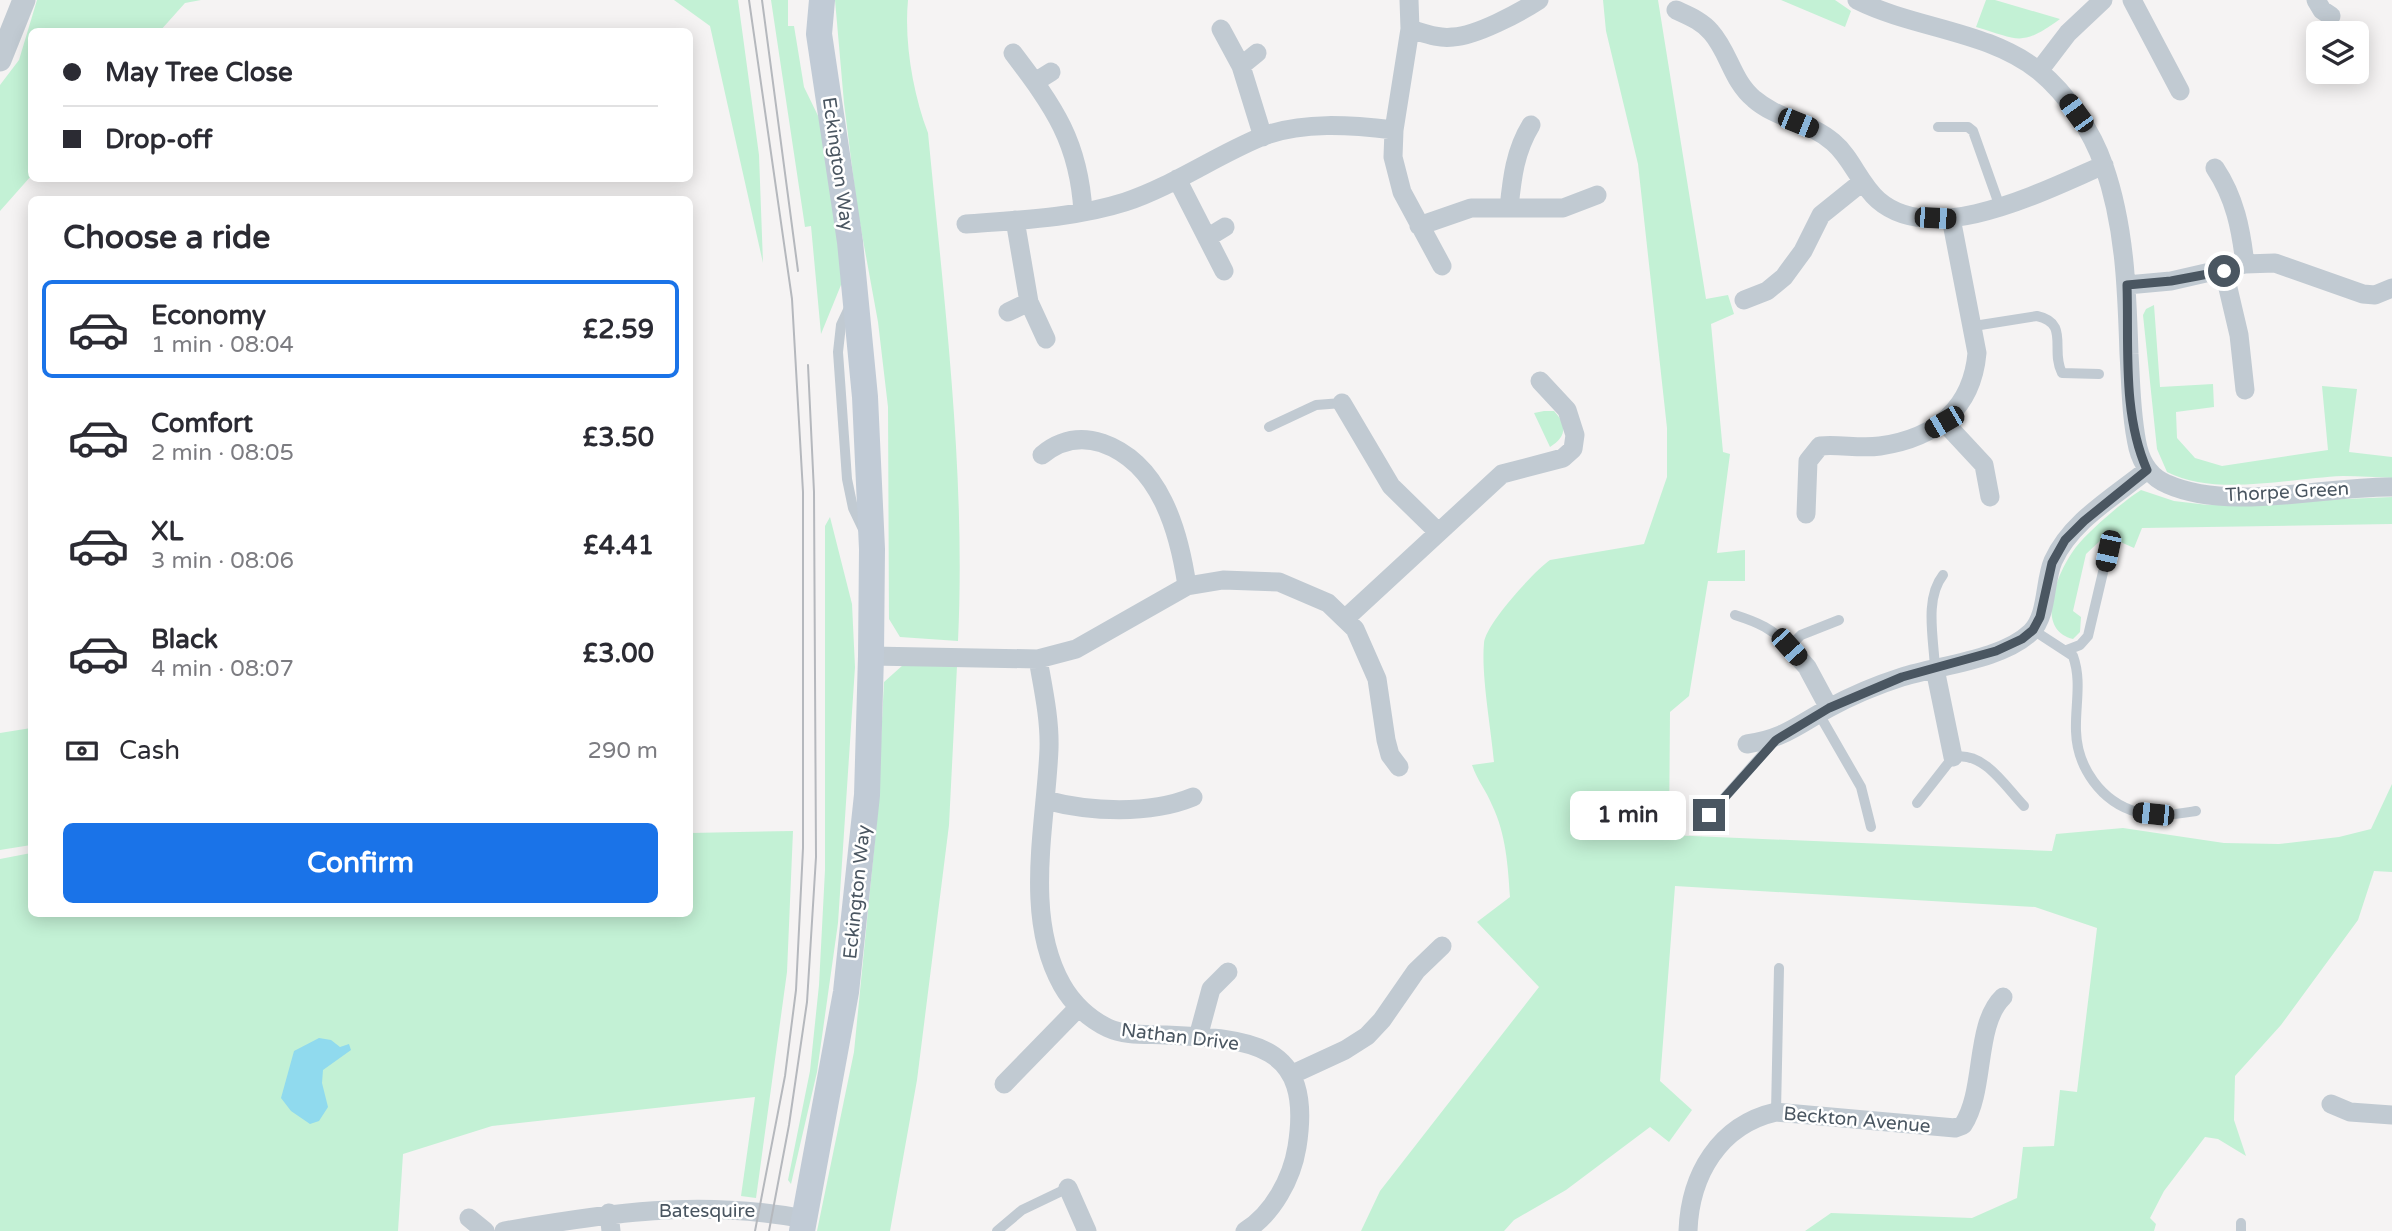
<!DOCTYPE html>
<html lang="en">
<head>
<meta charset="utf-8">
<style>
	:root { --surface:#fff; --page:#f2f2f3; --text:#2b2b33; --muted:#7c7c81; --line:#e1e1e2; --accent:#1a73e8 }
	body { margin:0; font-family:"Varela Round",sans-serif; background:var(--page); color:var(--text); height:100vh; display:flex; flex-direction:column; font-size:26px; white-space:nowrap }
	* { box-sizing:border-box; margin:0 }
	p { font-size:23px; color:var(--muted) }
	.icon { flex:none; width:38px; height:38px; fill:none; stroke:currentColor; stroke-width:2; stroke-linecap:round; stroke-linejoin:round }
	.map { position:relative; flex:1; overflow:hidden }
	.sheet { position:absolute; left:28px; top:196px; width:665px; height:721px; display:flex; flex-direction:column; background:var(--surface); border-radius:10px; box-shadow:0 4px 18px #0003 }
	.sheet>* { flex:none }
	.top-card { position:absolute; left:28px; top:28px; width:665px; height:154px; border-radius:10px; box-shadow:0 4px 18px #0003; display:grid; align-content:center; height:154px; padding:0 35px; background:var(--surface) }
	.tools { position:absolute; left:2306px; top:21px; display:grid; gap:14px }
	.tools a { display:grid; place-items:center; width:63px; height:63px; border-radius:10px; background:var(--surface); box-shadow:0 4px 18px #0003; font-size:35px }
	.end { position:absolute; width:32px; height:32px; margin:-16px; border:9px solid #4a5661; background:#fff; box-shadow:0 0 0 4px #fff }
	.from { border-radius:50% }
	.bubble { position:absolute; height:49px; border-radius:10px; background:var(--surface); box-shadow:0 4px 18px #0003; font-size:23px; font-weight:700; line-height:49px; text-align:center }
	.car { position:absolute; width:21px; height:42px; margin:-21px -10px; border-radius:9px; box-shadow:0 0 5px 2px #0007; background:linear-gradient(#222 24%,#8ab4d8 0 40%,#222 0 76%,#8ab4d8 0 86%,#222 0) }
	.top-card b { display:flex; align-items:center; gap:24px; height:66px; font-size:26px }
	.top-card b+b { border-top:2px solid var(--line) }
	.top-card i { width:18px; height:18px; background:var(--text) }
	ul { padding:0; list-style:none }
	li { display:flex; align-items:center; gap:21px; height:98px; margin:0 14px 10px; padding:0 21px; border:4px solid transparent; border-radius:10px }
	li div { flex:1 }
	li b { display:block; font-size:26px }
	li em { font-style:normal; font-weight:700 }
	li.current { border-color:var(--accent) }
	li>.icon { width:63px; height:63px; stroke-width:1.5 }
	h2 { padding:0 35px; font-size:32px; line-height:84px }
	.pay { display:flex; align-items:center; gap:18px; height:77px; padding:0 35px; font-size:26px }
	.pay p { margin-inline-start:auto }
	.button { display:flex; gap:14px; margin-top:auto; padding:14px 35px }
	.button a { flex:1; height:80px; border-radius:10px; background:var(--accent); color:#fff; font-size:28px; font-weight:700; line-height:80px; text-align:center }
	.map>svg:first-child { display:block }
</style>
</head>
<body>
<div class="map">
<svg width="2392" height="1231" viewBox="0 0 2392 1231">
	<rect width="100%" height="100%" fill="#f5f3f3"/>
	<path fill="#c3f1d5" d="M37,0H201L185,3L160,31L32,32L31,176L0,211V85L19,60Z
		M674,0H738L759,155L763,263L710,26Z
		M771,0H788V26H794L804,87L822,124L843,280L821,334L811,226L805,227Z
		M835,0H908C904,42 913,93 928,133C944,301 966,472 958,641L900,637L889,619L888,407L878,322L857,207L844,103Z
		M1603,0H1658L1706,299L1728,295L1734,314L1711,324L1723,452L1730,454L1717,553L1745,550V581H1708L1689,696L1670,712L1669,835L2052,851L2056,834L2123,828L2224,843L2279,844L2339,837L2371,829L2392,784V872L2374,871L2358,920L2281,1025L2235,1076L2234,1120L2246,1156L2218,1139L2205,1137L2164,1191L2150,1218L2156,1224L2154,1231H1805L1831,1213L1972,1218L2017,1198L2023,1147L2054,1146L2060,1090L2077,1092L2097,928L2035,907L1675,886L1660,1081L1692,1110L1669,1142L1650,1127L1566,1190L1514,1220L1504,1231H1361L1380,1191L1539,987L1477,922L1510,897C1508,866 1506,834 1492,805C1486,790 1478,782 1472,765L1494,762C1491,728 1481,675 1484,643C1485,625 1534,571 1550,560L1644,544L1667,477V428L1638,164L1606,31Z
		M1781,0H1835L1851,11L1845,27Z
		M1986,0H1995L2060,19C2021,47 2020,40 1976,27Z
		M2154,305L2160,387L2213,384L2214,407L2176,412L2177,438L2195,458L2222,466L2328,450L2322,386L2357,389L2349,452L2392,457V478C2376,477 2359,476 2343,476C2290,478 2215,497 2167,472L2157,449L2143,315L2146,309Z
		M1544,411H1554C1567,425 1567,436 1550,447L1534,413Z
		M2141,490L2174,501L2208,505L2392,497V524L2142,528L2134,548L2116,540L2102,539L2086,554L2073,611L2081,617L2080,632L2073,639C2032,629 2059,569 2076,547C2090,530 2122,502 2141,490Z
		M830,517L852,604L855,667L838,923L817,1072L791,1184L788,1180L810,1071L819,985L825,870V526Z
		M903,665L957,666L949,825L917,1080L890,1231H817L854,1052L877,819L884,682Z
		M31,728V845L0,850V733Z
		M793,831L787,972L756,1198L741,1196L755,1097L492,1126L403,1154L398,1231H0V859L31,853L32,914H690V833Z"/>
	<path fill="#90daee" d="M319,1038L331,1040L340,1047L349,1044L351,1050L323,1070L322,1083L328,1107L319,1121L310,1124L291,1111L281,1098L294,1051Z"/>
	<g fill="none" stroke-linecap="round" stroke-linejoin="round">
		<path stroke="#c1cad2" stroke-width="10" d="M1938,127H1968L1973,131L2000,207
			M849,308L841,325L838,352L847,479L853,508L863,529
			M1974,326L2037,316C2070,323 2050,350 2062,373L2099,374
			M1269,427L1316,405L1342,403
			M1735,615C1757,622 1774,629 1789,647L1801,635L1839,620
			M2033,630L2073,656C2082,681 2075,706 2076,731C2077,767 2101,802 2137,812C2156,818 2177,814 2196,811
			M2067,650L2080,645L2088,636L2108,551
			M1935,669C1934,640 1924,599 1943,575
			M1819,714L1861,787L1871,827
			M1917,803L1953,757C1984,751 2004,785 2024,806
			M1709,815L1776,739
			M1776,1112L1779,968
			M997,1231L1022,1210L1068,1188
			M2241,1231V1223"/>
		<path stroke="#c1cad2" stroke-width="19" d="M1409,0L1410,29L1394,130L1393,157L1402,192L1442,266
			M1857,0C1915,29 1987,30 2039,71C2067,94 2092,131 2104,166C2125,226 2127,291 2129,354C2131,385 2131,418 2138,448C2142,464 2152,478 2167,484C2230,512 2324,486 2392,487
			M2132,0L2180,91
			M2316,0L2322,10L2331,16
			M1676,10C1689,16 1702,21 1711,32C1729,52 1732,81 1754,99C1777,119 1810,122 1833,142C1852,158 1859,183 1878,200C1934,249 2047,189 2104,165
			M1221,29L1241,66L1263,137
			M1410,29C1424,33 1438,39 1453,37C1476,36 1519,13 1539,0
			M1013,53C1054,107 1079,142 1083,212
			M1241,66L1257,53
			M2039,71L2068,33L2103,0
			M1035,82L1051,72
			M2215,168C2235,198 2241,229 2245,264
			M1177,179L1224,271
			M1509,208C1512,178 1515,151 1531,125
			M1015,220L1029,302L1046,339
			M966,224C1019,220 1075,218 1125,202C1173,186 1215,156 1261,137C1302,121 1351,125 1394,130
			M1419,226L1471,208H1563L1597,195
			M1207,238L1225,227
			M2224,271L2239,335L2245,390
			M2127,285L2171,281L2245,264L2275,263L2363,294L2375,295L2392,288
			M1744,300L1767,291L1784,277L1803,251L1821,215L1862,182
			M1008,312L1029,302
			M1342,403L1391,486L1438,532
			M1944,422L1984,465L1990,497
			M1042,455C1060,440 1080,436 1102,443C1160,463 1179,531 1187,586
			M1806,514L1808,461L1820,446C1840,444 1860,449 1880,446C1935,438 1972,409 1977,353L1951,218
			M1346,618L1502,474L1563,458L1573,449L1575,435L1567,410L1540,381
			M1789,647L1807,667L1829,708
			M871,656L1038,659L1076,649L1187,586L1223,580L1279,582L1328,603L1355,629L1377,679L1386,740L1390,755L1399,767
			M1038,659C1043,688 1050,719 1049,749C1046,824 1023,916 1062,985C1072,1003 1089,1019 1108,1028C1125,1036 1147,1034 1166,1035C1251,1039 1314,1042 1297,1147C1292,1178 1273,1214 1245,1231
			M1935,669L1953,757
			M1747,744C1785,738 1796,726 1829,708C1851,696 1877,685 1902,677C1940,665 2002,660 2031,632C2048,615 2044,582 2053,561C2071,521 2114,497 2147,470
			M1045,800C1090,812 1149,815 1193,797
			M1198,1037L1211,989L1228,972
			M1293,1074L1345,1050L1367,1036L1382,1020L1416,971L1442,946
			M1004,1084L1078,1008
			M2331,1104L2350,1112L2392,1115
			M1068,1188L1087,1231
			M609,1213L611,1231
			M469,1218L485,1231
			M504,1231C608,1213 699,1199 805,1219
			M1688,1231C1690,1175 1719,1125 1776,1112L1955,1128L1963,1125C1986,1090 1974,1025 2003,997"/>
		<path stroke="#c1cad2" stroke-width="23" d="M0,60L24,0"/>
		<path stroke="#c1cbd6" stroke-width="26" d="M802,1231L846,992L867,795L871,656L872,549L865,397L850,242L819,34L822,0"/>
		<path stroke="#b5b8bd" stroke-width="2" d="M749,0L792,299L803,492V848L796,990L785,1076L755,1231
			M762,0L798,271
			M769,1231L789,1125L807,1002L816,857L814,492L808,365"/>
	</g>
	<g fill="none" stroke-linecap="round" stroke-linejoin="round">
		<path stroke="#4a5661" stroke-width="9" d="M1709,815L1776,740L1829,708L1902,677L1996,651L2022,639L2033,630L2040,617L2052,563L2065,540L2084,521L2147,470C2122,414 2129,345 2127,285L2171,281L2224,271"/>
	</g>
	<g text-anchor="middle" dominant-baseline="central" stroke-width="5" stroke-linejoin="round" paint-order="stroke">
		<g font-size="19" fill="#4a5661" stroke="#fff">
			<text transform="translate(838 164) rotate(82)">Eckington Way</text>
			<text transform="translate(2287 492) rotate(-3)">Thorpe Green</text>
			<text transform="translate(857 892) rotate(-84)">Eckington Way</text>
			<text transform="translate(1180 1037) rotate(7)">Nathan Drive</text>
			<text transform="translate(1857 1120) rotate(5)">Beckton Avenue</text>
			<text x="707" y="1211">Batesquire</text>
		</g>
	</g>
</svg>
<div class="tools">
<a><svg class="icon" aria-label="layers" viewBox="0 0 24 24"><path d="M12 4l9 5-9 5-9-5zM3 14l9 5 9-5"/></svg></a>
</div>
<i class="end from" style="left:2224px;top:271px"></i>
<i class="end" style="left:1709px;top:815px"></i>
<div class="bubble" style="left:1570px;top:791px;width:116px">1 min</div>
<i class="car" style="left:2076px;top:113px;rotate:324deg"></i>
<i class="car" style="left:1798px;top:123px;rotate:112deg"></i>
<i class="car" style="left:1935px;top:218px;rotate:93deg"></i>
<i class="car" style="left:1944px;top:422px;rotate:240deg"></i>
<i class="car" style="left:2108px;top:551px;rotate:192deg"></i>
<i class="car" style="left:1789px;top:647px;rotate:138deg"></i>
<i class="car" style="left:2153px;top:814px;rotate:276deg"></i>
<div class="top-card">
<b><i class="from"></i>May Tree Close</b>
<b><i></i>Drop-off</b>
</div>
<section class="sheet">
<h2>Choose a ride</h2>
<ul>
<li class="current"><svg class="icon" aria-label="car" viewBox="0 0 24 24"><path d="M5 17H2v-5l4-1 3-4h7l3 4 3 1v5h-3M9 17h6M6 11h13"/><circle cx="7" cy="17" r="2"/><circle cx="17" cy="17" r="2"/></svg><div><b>Economy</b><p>1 min · 08:04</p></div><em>£2.59</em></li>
<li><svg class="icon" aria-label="car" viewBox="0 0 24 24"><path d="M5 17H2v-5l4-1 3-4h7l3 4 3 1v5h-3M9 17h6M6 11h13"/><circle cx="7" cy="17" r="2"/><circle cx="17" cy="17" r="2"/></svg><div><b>Comfort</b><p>2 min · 08:05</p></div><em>£3.50</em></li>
<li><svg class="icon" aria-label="car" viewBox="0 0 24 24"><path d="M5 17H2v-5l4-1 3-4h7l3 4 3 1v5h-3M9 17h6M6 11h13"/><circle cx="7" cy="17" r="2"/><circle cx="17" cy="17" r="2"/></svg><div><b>XL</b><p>3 min · 08:06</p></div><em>£4.41</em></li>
<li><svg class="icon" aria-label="car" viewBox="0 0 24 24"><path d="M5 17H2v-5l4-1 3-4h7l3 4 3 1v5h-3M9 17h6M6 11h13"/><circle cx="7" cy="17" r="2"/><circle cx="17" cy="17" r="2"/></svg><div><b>Black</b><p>4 min · 08:07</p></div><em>£3.00</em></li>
</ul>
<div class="pay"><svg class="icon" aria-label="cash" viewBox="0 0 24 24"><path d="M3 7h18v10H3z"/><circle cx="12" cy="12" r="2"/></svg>Cash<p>290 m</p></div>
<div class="button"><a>Confirm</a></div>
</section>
</div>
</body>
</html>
